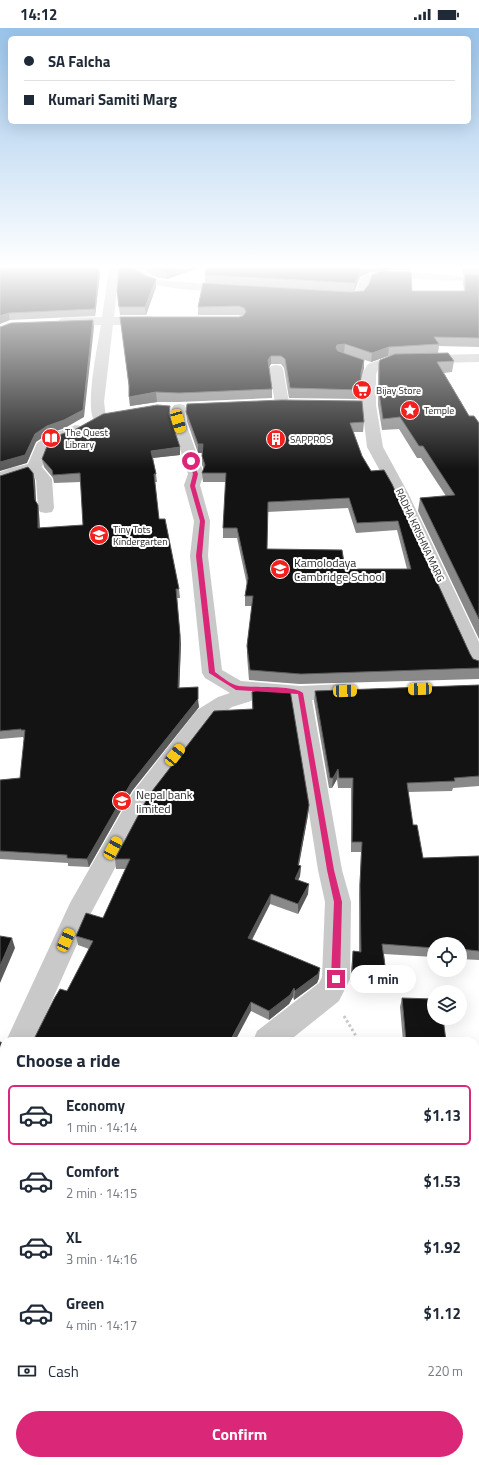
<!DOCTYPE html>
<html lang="en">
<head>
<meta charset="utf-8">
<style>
	:root { --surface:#fff; --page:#f2f2f3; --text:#1f2937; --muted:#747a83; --line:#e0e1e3; --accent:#db2777 }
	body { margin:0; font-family:"Titillium Web",sans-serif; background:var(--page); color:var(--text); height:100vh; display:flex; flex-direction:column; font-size:15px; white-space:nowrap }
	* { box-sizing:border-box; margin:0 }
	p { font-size:13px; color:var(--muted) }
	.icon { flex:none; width:22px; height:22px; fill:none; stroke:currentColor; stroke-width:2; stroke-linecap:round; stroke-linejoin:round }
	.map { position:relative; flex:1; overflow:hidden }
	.side { position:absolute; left:0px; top:1009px; width:479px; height:428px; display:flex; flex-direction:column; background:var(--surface); border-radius:12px 12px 0 0; box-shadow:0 4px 16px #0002 }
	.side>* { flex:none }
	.hud { position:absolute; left:8px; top:8px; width:463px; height:88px; border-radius:6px; box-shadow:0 4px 16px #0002; display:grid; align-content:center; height:88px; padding:0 16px; background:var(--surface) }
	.fabs { position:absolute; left:427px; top:909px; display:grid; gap:8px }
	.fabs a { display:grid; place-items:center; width:40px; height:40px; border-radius:50%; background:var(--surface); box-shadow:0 4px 16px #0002; font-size:20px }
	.end { position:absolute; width:18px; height:18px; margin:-9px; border:5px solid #db2777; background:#fff; box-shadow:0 0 0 2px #fff }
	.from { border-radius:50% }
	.bubble { position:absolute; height:28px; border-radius:14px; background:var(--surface); box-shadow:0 4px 16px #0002; font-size:13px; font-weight:700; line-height:28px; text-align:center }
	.car { position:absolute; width:12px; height:24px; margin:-12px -6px; border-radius:5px; box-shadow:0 0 3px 1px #0007; background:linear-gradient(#f5c518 24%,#345 0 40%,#f5c518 0 76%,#345 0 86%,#f5c518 0) }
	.hud b { display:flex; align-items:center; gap:14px; height:38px; font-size:15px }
	.hud b+b { border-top:1px solid var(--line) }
	.hud i { width:10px; height:10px; background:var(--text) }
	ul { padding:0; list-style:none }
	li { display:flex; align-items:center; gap:12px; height:60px; margin:0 8px 6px; padding:0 8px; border:2px solid transparent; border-radius:6px }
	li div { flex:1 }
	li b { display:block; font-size:15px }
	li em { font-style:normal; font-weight:700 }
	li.selected { border-color:var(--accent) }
	li>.icon { width:36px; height:36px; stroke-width:1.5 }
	h2 { padding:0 16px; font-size:18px; line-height:48px }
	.pay { display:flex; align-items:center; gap:10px; height:44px; padding:0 16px; font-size:15px }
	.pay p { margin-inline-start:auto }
	.cta { display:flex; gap:8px; margin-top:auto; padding:8px 16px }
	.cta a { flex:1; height:46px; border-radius:24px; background:var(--accent); color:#fff; font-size:16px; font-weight:700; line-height:46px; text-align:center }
	.status { display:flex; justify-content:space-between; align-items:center; height:28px; padding:0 20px; background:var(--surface); direction:ltr }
	.status svg { height:11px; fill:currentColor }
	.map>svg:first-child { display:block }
</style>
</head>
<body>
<div class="status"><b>14:12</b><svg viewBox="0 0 49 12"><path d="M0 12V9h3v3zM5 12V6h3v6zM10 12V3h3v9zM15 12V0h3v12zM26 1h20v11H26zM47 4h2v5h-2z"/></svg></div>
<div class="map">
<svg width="479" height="1437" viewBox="0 0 479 1437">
	<rect width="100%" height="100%" fill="#fff"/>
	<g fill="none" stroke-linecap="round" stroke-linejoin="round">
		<path stroke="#c9c9c9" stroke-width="1.5" stroke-dasharray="1 1" stroke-linecap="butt" d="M0,293H5L10,297"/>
		<path stroke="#c9c9c9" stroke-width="3" stroke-dasharray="2.5 2.5" stroke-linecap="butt" d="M344,988L359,1013"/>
		<path fill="#c9c9c9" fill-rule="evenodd" d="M449,248L479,250V254L452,252L448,250Z"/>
		<path fill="#c9c9c9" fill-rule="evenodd" d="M109,240H119L114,289L150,288L154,289L156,292L154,295L150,296L113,297L104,374L106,389L104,392L99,393L94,392C85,379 98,315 101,297L64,298L60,297L58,294L60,291L64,290L102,289Z
			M133,240H143L144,243L158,252L231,258L235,259L237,261L235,263L231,264C207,262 147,264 132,244Z
			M379,243L452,247L458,250L452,253L380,249L370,254L367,264L362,270H333L329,269L327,267L329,265L355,264L361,250L368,246Z
			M479,326V334L393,336L378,342L376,346V377L383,419L408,465L479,614V642L472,640L469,635L392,465L367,419L362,377V346L368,336L391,328Z
			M276,337L281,338L283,341L289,375L287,378L282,379L277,378L275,375L269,341L271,338Z
			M179,376L184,377L186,380L185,393L204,446L200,457L210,493L208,528L222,642L241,653L300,658L344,656L351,658L354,663L351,668L344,670L312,672L342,842L351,874L350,951L339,973L289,1013H253L257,1003L319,955L322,949L325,874L318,842L291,671L264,669L232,679L213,692L149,776L90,887L34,1013H6L70,875L133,764L197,682L218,669L230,665L205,650L202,645L190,528L194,493L184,457L188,446L171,393L172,380L174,377Z
			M76,397L81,398L83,401L81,404L59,413L49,420L42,439L52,451L54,480L52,484L46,485L40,484L38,480L36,452L30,445L0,455V444L11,440L28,436L37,415L49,407Z
			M4,1048V1090L0,1092V1050Z
			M0,1121L4,1122V1154L0,1153Z
			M479,1290V1326L475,1328V1292Z
			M219,1433H265L264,1437H218Z"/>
	</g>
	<path fill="#898989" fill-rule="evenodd" d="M0,240H99L100,246L95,288L10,292Z
		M144,240H198L167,251L153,248L145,242Z
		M206,240H410V242H392L381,243L412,263H464L463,254L464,248L463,247V240H479V319L439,318L438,325L420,326L454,333L452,344L444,345L469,388L479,395V611L418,483L420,470L446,468L421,430H417L399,401L382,402L378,377V346L379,335L391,328H388L371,334L344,325L364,340L361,350V362L360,371L289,370L284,340L281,336H271L269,339L272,361V370L179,374H157L130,378L129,360L120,289H239L243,288L239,287H198V279L364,263L381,243L370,244L360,249L354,264L205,255V247Z
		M136,242L156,259L146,287H120L117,263Z
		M186,384L364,394L363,404H353L362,428L470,626L473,631L479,633V651L300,656L249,652L247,628V618L252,578H245V568L247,557L237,510H223V500L226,454H203L202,445L204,441L202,437V425H198L187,393ZM348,480L356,505L397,502L407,541H345L267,521V484Z
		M170,385V389L180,427L153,430L156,446L157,454H155L159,491L179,561L180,570H177L181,616L179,660L199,679L132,763L89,839L68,838V835L0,831V752L20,750L24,711L23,709L0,711V448L33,445L35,453L36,474L38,477L39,485L40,500L83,497L81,454L54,455L53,450L44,439L42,431Z
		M479,657V758L453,760L452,763L408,764L413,797L423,830L479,828V932L460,931V916H434V929L384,926L386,945L383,955L350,954L352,933L353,923L359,924V867L361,824H351V760H338L337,751L332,760H329L314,673L315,663Z
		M252,664L309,777L308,787L299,837L301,838L300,848L298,853L308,866L298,886L270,876L252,912L319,950L317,955L294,972L293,969L289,976L269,992L251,983L67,963L89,921L78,917L76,908L103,890L126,841H116L115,831L252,681Z
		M402,970L446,1013H403L400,979Z
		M475,1028H479V1063H475Z
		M4,1087V1195L0,1197V1148L2,1146L1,1120H0V1096Z
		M475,1099H479V1277L475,1278Z"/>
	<path fill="#5a5a5a" d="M99,240L100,246L95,288V281Z
		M177,240H198L167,251V244Z
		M362,240H393L392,242L370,244L360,249L354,264L355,255L361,241Z
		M156,251V259L146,287L145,279Z
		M9,285L10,292L0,296V288Z
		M93,292L94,299L84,389L65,400L48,406L36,414L27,435L0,443V434L35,406Z
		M345,316L344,325L336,329V320L337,317Z
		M389,319L388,328L371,334L372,325Z
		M271,328V336L268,341V332Z
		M364,332V340L360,354L361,345Z
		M156,364L157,374L130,378L129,369Z
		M198,416H203V425H198Z
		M180,419V427L152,430L151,423Z
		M33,445L35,453L36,480L35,472Z
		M38,477L39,485L40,508L38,500Z
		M180,607L181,616L179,668L178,660Z
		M198,671L199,679L132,763L89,839L87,831L131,755Z
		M338,741L337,751L332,760L333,750Z
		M309,777L308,787L297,847L298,837Z
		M301,838L300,848L294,861L295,851Z
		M309,856L308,866L298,886V876Z
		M271,866L270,876L248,919V910Z
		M12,910L15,920L0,955V938Z
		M320,940L319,950L317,955L294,972L295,963Z
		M294,960L293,969L289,976L269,992V983Z
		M251,974V983L235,1013H230Z
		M0,1038H1L4,1047L0,1049Z
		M4,1186V1195L0,1197V1188Z
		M4,1352V1358L0,1360V1354Z
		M109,1433H111L112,1437H110Z"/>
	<path fill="#131313" stroke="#5a5a5a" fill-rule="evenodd" d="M0,240H99L95,281L9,285L0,288Z
		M119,240H134L136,242L146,248L156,251L145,279H119L117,263Z
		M153,240H177L167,244Z
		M206,240H362L361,241L355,255L205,247Z
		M381,243L411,244L412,263H465V246L479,247V310L434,309L439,316L389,319L372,325L345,316L337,317L336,320L338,323L364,332L361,345V362L290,360L285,331L281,328H271L268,332L272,361L179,365L156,364L129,369V357L120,289H239L243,288L246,284L244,280L239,278L198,279L203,255L351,264L364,263L369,256L372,247Z
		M93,292L83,382L64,392L47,398L35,406L25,427L0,434V299L11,295Z
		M448,325L454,333L437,334L469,388H474L479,395V591L420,470L455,467L423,418H419L400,389L383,391L379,365V335L380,332L395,326Z
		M282,372L362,373L364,394L350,395L362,428L371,443L384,442L392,456L470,626L473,631L479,633V640L301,646L250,642L247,618L253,568H245L248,550L237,500H223L226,445H202L205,437L202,428L203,416H198L186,384L187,376ZM349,470L357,495L398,493L411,541H345L342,522L267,521L268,474Z
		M157,377L170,378L169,386L180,419L151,423L156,446H154L159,491H165L179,561H176L180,607L178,660L198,659V671L131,755L87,831L67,830V827L0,823V752L20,750L25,702H21V701L0,703V448L28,439L33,445L35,472L38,477V500L83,497L80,445L53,447L52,442L42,431L49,413L59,407L76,401L103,386Z
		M479,657V748L454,750L455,753L407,755L413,797H417L423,830L479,828V923L460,921V916H434V920L382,916L386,945L352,944L353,923L361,924L360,857L362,814H352L353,750H339L338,741L333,750H330L315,663Z
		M264,660L290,662L309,777L298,837L301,838L295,851L309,856L298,876L271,866L248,910L320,940L318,946L295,963L294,960L290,967L269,983L251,974L230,1013H33L54,971L60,961L67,963L93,913L76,908L86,885L103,890L130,831H115L149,767L214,683L253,681L252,664Z
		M0,908L12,910L0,938Z
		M402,970L434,971V990H443L446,1013H406Z
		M0,1014L4,1015V1052H2L1,1038H0Z
		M475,1028H479V1055H475Z
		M4,1087V1186L0,1188V1148L2,1146L1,1113H0V1096Z
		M475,1099H479V1255H478L479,1258V1272L475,1273Z
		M4,1312V1352L0,1354V1313Z
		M43,1433H109L110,1437H35V1436Z
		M155,1433H186V1437H156Z"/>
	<linearGradient id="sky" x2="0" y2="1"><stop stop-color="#99c3ea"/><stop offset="0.54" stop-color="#fff"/><stop offset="1" stop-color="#fff" stop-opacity="0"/></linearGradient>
	<rect width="479" height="441" fill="url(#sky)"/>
	<path fill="#db2777" d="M191,432L193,433L198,446L195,458L205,493L202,528L215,644C222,649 231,657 239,658C253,660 294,657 303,665L334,842L342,874L340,951L336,955L331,951L334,874L327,842L298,666L236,662L209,645L196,528L200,493L190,458L193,446L189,433Z"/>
	<defs>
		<g id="supermarket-disc" transform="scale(1)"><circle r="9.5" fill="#f4201e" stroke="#fff"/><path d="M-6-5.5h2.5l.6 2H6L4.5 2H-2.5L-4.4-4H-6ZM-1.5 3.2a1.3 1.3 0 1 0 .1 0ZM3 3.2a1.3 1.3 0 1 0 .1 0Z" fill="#fff"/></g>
		<g id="sight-disc" transform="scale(1)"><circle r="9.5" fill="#f4201e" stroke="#fff"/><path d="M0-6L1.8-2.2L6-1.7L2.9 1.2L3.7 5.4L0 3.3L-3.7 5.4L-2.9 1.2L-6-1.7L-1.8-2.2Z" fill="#fff"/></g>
		<g id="library-disc" transform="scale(1)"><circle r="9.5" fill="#f4201e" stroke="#fff"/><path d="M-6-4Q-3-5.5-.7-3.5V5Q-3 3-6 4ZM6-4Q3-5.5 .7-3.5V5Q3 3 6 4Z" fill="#fff"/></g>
		<g id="building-disc" transform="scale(1)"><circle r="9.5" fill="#f4201e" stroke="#fff"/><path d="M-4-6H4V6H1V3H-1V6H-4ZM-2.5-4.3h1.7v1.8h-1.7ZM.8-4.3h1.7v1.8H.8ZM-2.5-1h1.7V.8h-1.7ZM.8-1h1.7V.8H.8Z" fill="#fff"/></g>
		<g id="school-disc" transform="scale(1)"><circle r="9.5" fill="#f4201e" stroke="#fff"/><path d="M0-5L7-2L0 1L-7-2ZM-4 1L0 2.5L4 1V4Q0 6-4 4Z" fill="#fff"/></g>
		<g id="university-disc" transform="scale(1)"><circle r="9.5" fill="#f4201e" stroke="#fff"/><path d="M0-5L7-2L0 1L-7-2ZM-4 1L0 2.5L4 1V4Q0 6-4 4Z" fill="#fff"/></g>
	</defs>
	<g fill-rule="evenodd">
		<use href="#supermarket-disc" x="362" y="362"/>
		<use href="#sight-disc" x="410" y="382"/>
		<use href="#library-disc" x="51" y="410"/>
		<use href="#building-disc" x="276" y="411"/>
		<use href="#school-disc" x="99" y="507"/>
		<use href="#school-disc" x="280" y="541"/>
		<use href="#university-disc" x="122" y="773"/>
	</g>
	<g text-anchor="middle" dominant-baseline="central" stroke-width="4" stroke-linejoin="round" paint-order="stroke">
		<g font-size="10" fill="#2c2c2c" stroke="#fff" text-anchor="start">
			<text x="376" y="362">Bijay Store</text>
			<text x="424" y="382">Temple</text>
			<text x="65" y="404">The Quest<tspan x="65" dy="12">Library</tspan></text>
			<text x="290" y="411">SAPPROS</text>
			<text x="113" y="501">Tiny Tots<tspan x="113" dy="12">Kindergarten</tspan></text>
		</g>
		<g font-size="10" fill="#2c2c2c" stroke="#fff">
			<text transform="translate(420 507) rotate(65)">RADHA KRISHNA MARG</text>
		</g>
		<g font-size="12" fill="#2c2c2c" stroke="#fff" text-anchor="start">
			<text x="294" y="534">Kamolodaya<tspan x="294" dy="14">Cambridge School</tspan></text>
			<text x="136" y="766">Nepal bank<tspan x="136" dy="14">limited</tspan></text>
		</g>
	</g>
</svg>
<div class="fabs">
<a><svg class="icon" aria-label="locate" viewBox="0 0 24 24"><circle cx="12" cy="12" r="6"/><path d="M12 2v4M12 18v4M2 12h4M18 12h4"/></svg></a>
<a><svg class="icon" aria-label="layers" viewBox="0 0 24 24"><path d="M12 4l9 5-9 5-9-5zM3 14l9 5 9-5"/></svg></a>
</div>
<i class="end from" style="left:191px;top:433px"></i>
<i class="end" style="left:336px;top:951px"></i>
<div class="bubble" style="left:350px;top:937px;width:66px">1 min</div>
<i class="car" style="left:178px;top:393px;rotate:164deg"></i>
<i class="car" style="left:420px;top:661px;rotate:268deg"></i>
<i class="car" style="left:345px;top:663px;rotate:88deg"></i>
<i class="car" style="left:175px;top:727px;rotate:38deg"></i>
<i class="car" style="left:113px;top:820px;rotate:29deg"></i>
<i class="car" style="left:66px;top:912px;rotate:24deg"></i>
<div class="hud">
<b><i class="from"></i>SA Falcha</b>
<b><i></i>Kumari Samiti Marg</b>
</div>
<section class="side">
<h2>Choose a ride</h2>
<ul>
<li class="selected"><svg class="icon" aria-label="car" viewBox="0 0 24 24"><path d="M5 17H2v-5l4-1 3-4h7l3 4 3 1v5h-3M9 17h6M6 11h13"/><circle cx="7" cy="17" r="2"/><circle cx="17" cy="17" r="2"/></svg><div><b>Economy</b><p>1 min · 14:14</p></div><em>$1.13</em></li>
<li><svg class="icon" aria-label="car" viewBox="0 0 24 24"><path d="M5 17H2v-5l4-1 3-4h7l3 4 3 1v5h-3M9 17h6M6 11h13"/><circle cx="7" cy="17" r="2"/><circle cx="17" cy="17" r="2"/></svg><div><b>Comfort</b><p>2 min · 14:15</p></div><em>$1.53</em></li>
<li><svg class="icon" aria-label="car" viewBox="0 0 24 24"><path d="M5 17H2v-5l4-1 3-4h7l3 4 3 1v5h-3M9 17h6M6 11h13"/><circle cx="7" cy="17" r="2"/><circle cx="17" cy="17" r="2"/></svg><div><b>XL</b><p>3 min · 14:16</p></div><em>$1.92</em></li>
<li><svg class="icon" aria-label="car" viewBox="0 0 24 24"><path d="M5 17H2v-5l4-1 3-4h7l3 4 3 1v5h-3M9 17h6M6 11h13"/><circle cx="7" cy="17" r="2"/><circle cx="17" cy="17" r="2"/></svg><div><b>Green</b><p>4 min · 14:17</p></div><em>$1.12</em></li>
</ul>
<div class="pay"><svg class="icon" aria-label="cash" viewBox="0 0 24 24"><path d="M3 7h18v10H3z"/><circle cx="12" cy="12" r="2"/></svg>Cash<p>220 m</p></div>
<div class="cta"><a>Confirm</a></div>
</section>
</div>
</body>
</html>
